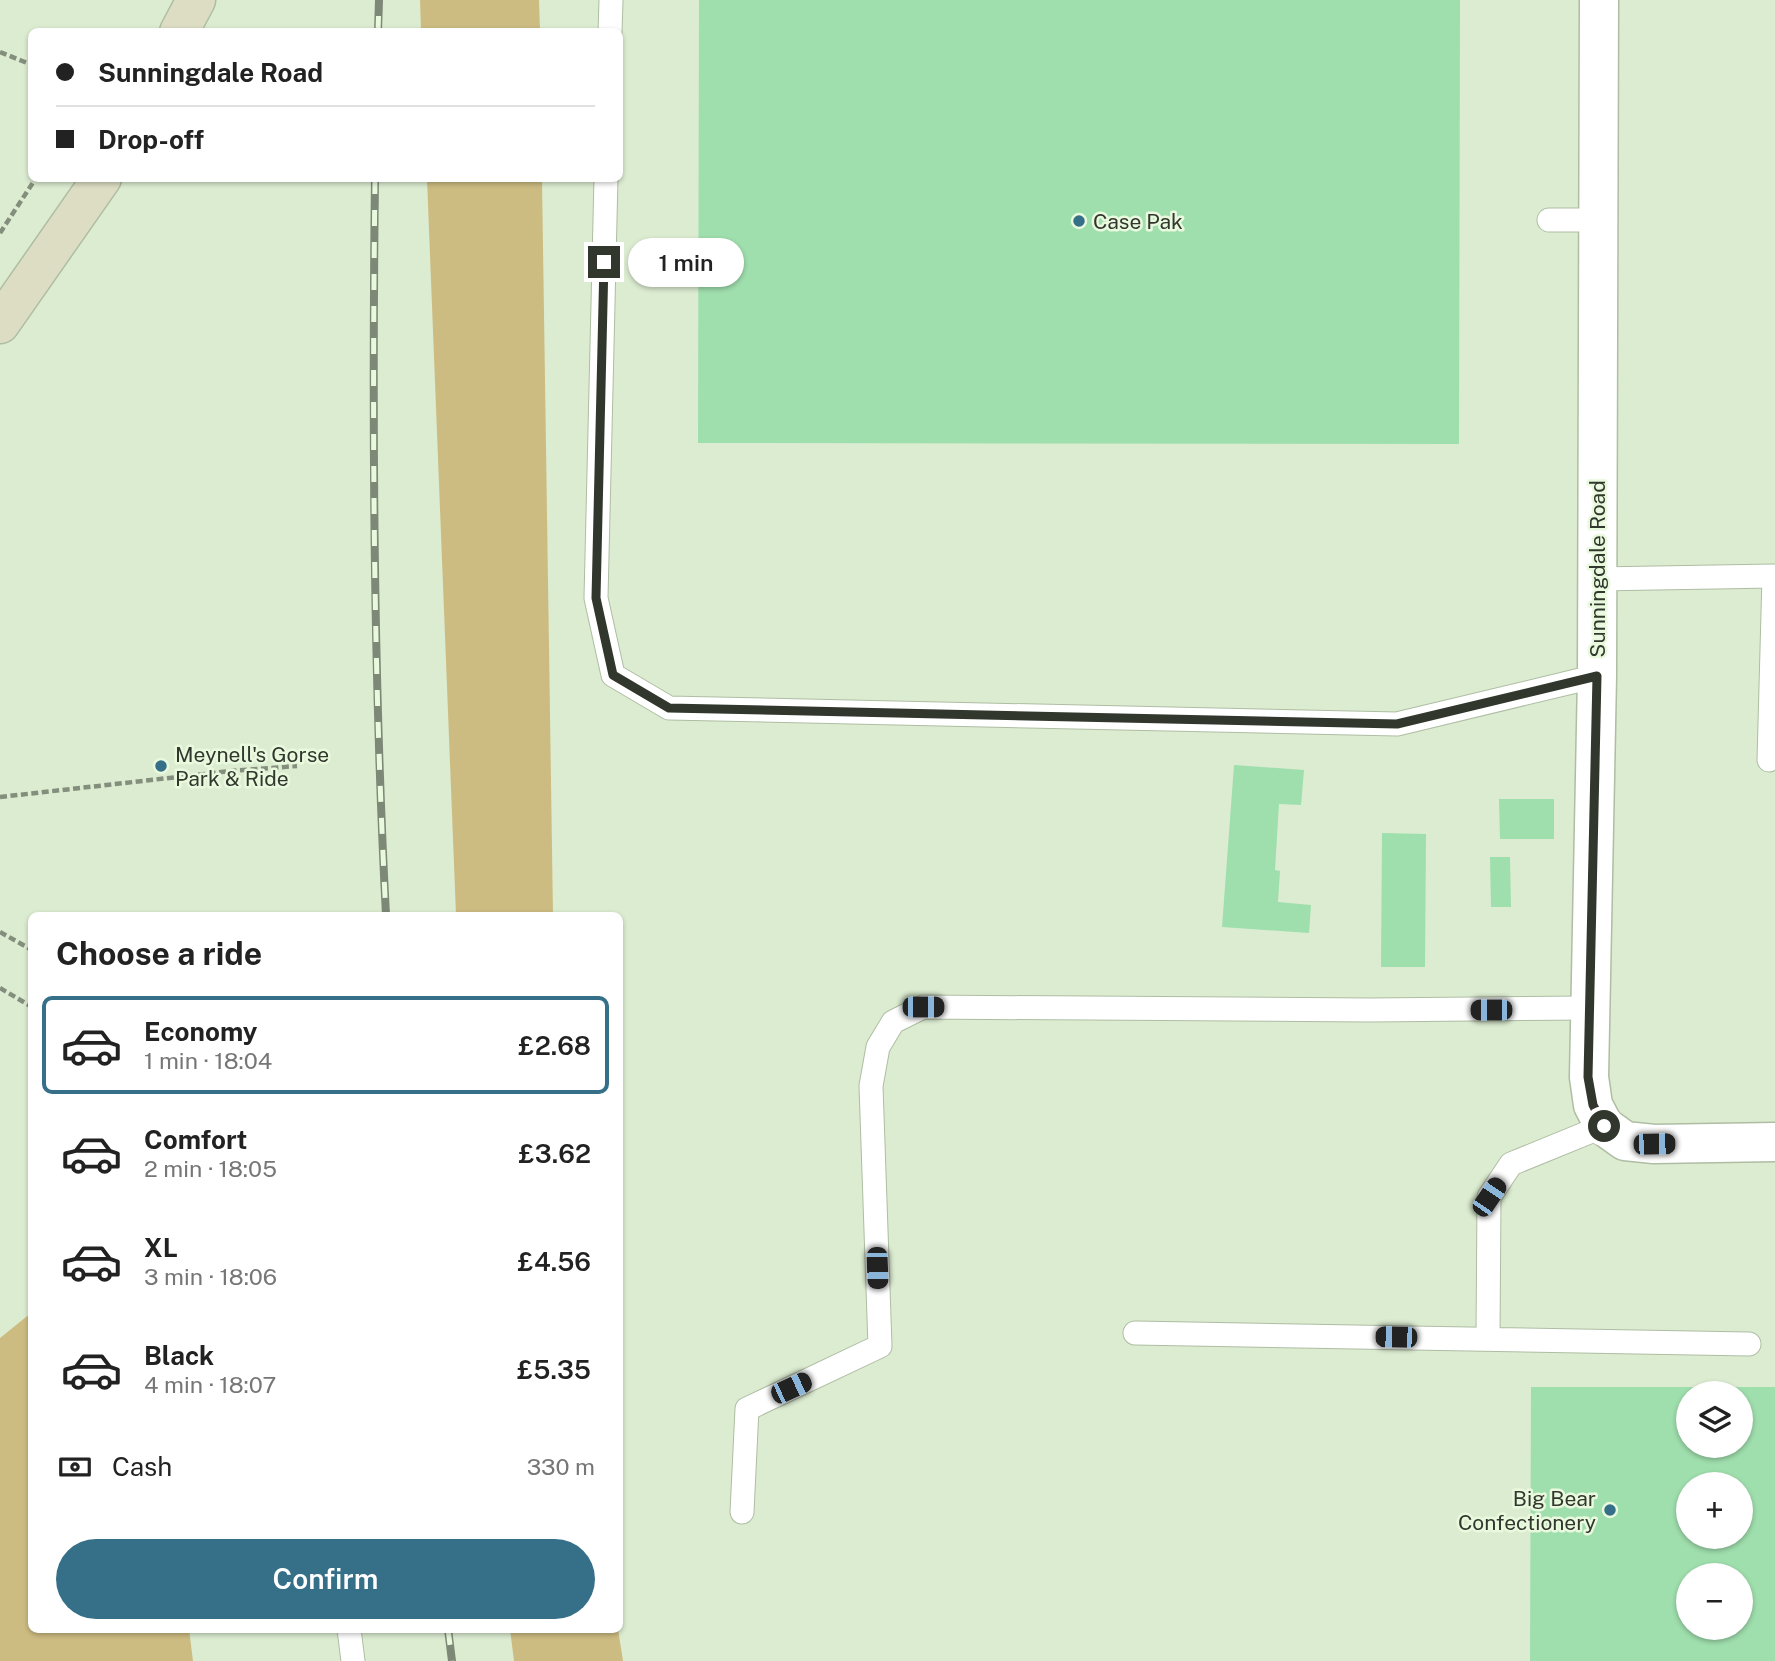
<!DOCTYPE html>
<html lang="en">
<head>
<meta charset="utf-8">
<style>
	:root { --surface:#fff; --page:#f6f6f6; --text:#222; --muted:#767676; --line:#e0e0e0; --accent:#357088 }
	body { margin:0; font-family:"Public Sans",sans-serif; background:var(--page); color:var(--text); height:100vh; display:flex; flex-direction:column; font-size:26px; white-space:nowrap }
	* { box-sizing:border-box; margin:0 }
	p { font-size:23px; color:var(--muted) }
	.icon { flex:none; width:38px; height:38px; fill:none; stroke:currentColor; stroke-width:2; stroke-linecap:round; stroke-linejoin:round }
	.map { position:relative; flex:1; overflow:hidden }
	.side { position:absolute; left:28px; top:912px; width:595px; height:721px; display:flex; flex-direction:column; background:var(--surface); border-radius:10px; box-shadow:0 2px 5px #0004 }
	.side>* { flex:none }
	.top-card { position:absolute; left:28px; top:28px; width:595px; height:154px; border-radius:10px; box-shadow:0 2px 5px #0004; display:grid; align-content:center; height:154px; padding:0 28px; background:var(--surface) }
	.tools { position:absolute; left:1676px; top:1381px; display:grid; gap:14px }
	.tools a { display:grid; place-items:center; width:77px; height:77px; border-radius:50%; background:var(--surface); box-shadow:0 2px 5px #0004; font-size:35px }
	.end { position:absolute; width:32px; height:32px; margin:-16px; border:9px solid #31372d; background:#fff; box-shadow:0 0 0 4px #fff }
	.from { border-radius:50% }
	.bubble { position:absolute; height:49px; border-radius:24px; background:var(--surface); box-shadow:0 2px 5px #0004; font-size:23px; font-weight:600; line-height:49px; text-align:center }
	.car { position:absolute; width:21px; height:42px; margin:-21px -10px; border-radius:9px; box-shadow:0 0 5px 2px #0007; background:linear-gradient(#222 24%,#8ab4d8 0 40%,#222 0 76%,#8ab4d8 0 86%,#222 0) }
	.top-card b { display:flex; align-items:center; gap:24px; height:66px; font-size:26px }
	.top-card b+b { border-top:2px solid var(--line) }
	.top-card i { width:18px; height:18px; background:var(--text) }
	ul { padding:0; list-style:none }
	li { display:flex; align-items:center; gap:21px; height:98px; margin:0 14px 10px; padding:0 14px; border:4px solid transparent; border-radius:10px }
	li div { flex:1 }
	li b { display:block; font-size:26px }
	li em { font-style:normal; font-weight:600 }
	li.active { border-color:var(--accent) }
	li>.icon { width:63px; height:63px; stroke-width:1.5 }
	h2 { padding:0 28px; font-size:32px; line-height:84px }
	.pay { display:flex; align-items:center; gap:18px; height:77px; padding:0 28px; font-size:26px }
	.pay p { margin-inline-start:auto }
	.button { display:flex; gap:14px; margin-top:auto; padding:14px 28px }
	.button a { flex:1; height:80px; border-radius:42px; background:var(--accent); color:#fff; font-size:28px; font-weight:600; line-height:80px; text-align:center }
	.map>svg:first-child { display:block }
</style>
</head>
<body>
<div class="map">
<svg width="1775" height="1661" viewBox="0 0 1775 1661">
	<rect width="100%" height="100%" fill="#dcecd1"/>
	<path fill="#cdbc82" d="M420,0H539L540,31H421Z
		M427,179H542L553,915H456Z
		M31,1313L32,1629H189L193,1661H0V1338Z
		M510,1629H618L623,1661H514Z"/>
	<path fill="#9fdead" fill-rule="evenodd" d="M699,0H1460L1459,444L698,443Z
		M1234,765L1304,770L1301,805L1279,804L1275,870L1280,871L1278,902L1311,905L1309,933L1222,927Z
		M1499,799H1554V839H1500Z
		M1382,833L1426,834L1425,967H1381Z
		M1490,857H1510L1511,907H1491Z
		M1531,1387H1775V1661H1530ZM1689,1393H1741V1446H1689ZM1689,1484H1741V1536H1689ZM1689,1575H1741V1628H1689Z"/>
	<g fill="none" stroke-linecap="round" stroke-linejoin="round">
		<g stroke="#aebda3" stroke-width="25">
			<path id="service" d="M610,32L611,0
				M606,178L596,598L613,675L669,708L1397,724L1597,676
				M1549,220H1598
				M1597,579L1774,576L1769,760
				M1135,1333L1749,1344
				M1488,1339L1489,1197L1511,1164L1604,1126
				M742,1512L747,1409L880,1346L871,1086L878,1047L893,1022L923,1007L1370,1010L1589,1008
				M349,1629L353,1661"/>
		</g>
		<g stroke="#aebda3" stroke-width="41">
			<path id="minor" d="M1599,0L1597,676L1589,1077L1593,1105L1604,1126L1625,1141L1654,1144L1775,1142"/>
		</g>
		<g stroke="#aebda3" stroke-width="41">
			<path id="secondary" d="M179,32L196,0
				M0,324L102,178"/>
		</g>
		<path stroke="#838e7c" stroke-width="4.5" stroke-dasharray="7 3.5" stroke-linecap="butt" d="M0,52L32,65
			M0,233L36,178
			M0,797L231,771L297,766
			M0,932L32,950
			M0,988L32,1007"/>
		<use href="#service" stroke="#fff" stroke-width="23"/>
		<use href="#minor" stroke="#fff" stroke-width="38"/>
		<use href="#secondary" stroke="#dcddc2" stroke-width="38"/>
		<g stroke="#7e8877" stroke-width="8">
			<path id="rail" d="M378,32L379,0
				M375,178C372,424 373,670 386,915
				M448,1629L452,1661"/>
		</g>
		<use href="#rail" stroke="#e9f9de" stroke-width="5" stroke-dasharray="16" stroke-linecap="butt"/>
	</g>
	<g fill="none" stroke-linecap="round" stroke-linejoin="round">
		<path stroke="#31372d" stroke-width="9" d="M604,262L596,598L613,675L669,708L1397,724L1597,676L1588,1077L1593,1105L1604,1126"/>
	</g>
	<g fill="#357088" stroke="#e9f9de" stroke-width="2.5">
		<circle cx="1079" cy="221" r="7"/>
		<circle cx="161" cy="766" r="7"/>
		<circle cx="1610" cy="1510" r="7"/>
	</g>
	<g text-anchor="middle" dominant-baseline="central" stroke-width="5" stroke-linejoin="round" paint-order="stroke">
		<g font-size="21" fill="#31372d" stroke="#e9f9de" text-anchor="start">
			<text x="1093" y="221">Case Pak</text>
			<text x="175" y="754">Meynell's Gorse<tspan x="175" dy="24">Park &amp; Ride</tspan></text>
			<text x="1596" y="1498" text-anchor="end">Big Bear<tspan x="1596" dy="24">Confectionery</tspan></text>
		</g>
		<g font-size="21" fill="#31372d" stroke="#e9f9de">
			<text transform="translate(1597 569) rotate(-90)">Sunningdale Road</text>
		</g>
	</g>
</svg>
<div class="tools">
<a><svg class="icon" aria-label="layers" viewBox="0 0 24 24"><path d="M12 4l9 5-9 5-9-5zM3 14l9 5 9-5"/></svg></a>
<a>+</a>
<a>−</a>
</div>
<i class="end from" style="left:1604px;top:1126px"></i>
<i class="end" style="left:604px;top:262px"></i>
<div class="bubble" style="left:628px;top:238px;width:116px">1 min</div>
<i class="car" style="left:923px;top:1007px;rotate:90deg"></i>
<i class="car" style="left:1491px;top:1010px;rotate:270deg"></i>
<i class="car" style="left:1654px;top:1144px;rotate:89deg"></i>
<i class="car" style="left:1489px;top:1197px;rotate:34deg"></i>
<i class="car" style="left:877px;top:1268px;rotate:178deg"></i>
<i class="car" style="left:1396px;top:1337px;rotate:271deg"></i>
<i class="car" style="left:791px;top:1388px;rotate:65deg"></i>
<div class="top-card">
<b><i class="from"></i>Sunningdale Road</b>
<b><i></i>Drop-off</b>
</div>
<section class="side">
<h2>Choose a ride</h2>
<ul>
<li class="active"><svg class="icon" aria-label="car" viewBox="0 0 24 24"><path d="M5 17H2v-5l4-1 3-4h7l3 4 3 1v5h-3M9 17h6M6 11h13"/><circle cx="7" cy="17" r="2"/><circle cx="17" cy="17" r="2"/></svg><div><b>Economy</b><p>1 min · 18:04</p></div><em>£2.68</em></li>
<li><svg class="icon" aria-label="car" viewBox="0 0 24 24"><path d="M5 17H2v-5l4-1 3-4h7l3 4 3 1v5h-3M9 17h6M6 11h13"/><circle cx="7" cy="17" r="2"/><circle cx="17" cy="17" r="2"/></svg><div><b>Comfort</b><p>2 min · 18:05</p></div><em>£3.62</em></li>
<li><svg class="icon" aria-label="car" viewBox="0 0 24 24"><path d="M5 17H2v-5l4-1 3-4h7l3 4 3 1v5h-3M9 17h6M6 11h13"/><circle cx="7" cy="17" r="2"/><circle cx="17" cy="17" r="2"/></svg><div><b>XL</b><p>3 min · 18:06</p></div><em>£4.56</em></li>
<li><svg class="icon" aria-label="car" viewBox="0 0 24 24"><path d="M5 17H2v-5l4-1 3-4h7l3 4 3 1v5h-3M9 17h6M6 11h13"/><circle cx="7" cy="17" r="2"/><circle cx="17" cy="17" r="2"/></svg><div><b>Black</b><p>4 min · 18:07</p></div><em>£5.35</em></li>
</ul>
<div class="pay"><svg class="icon" aria-label="cash" viewBox="0 0 24 24"><path d="M3 7h18v10H3z"/><circle cx="12" cy="12" r="2"/></svg>Cash<p>330 m</p></div>
<div class="button"><a>Confirm</a></div>
</section>
</div>
</body>
</html>
